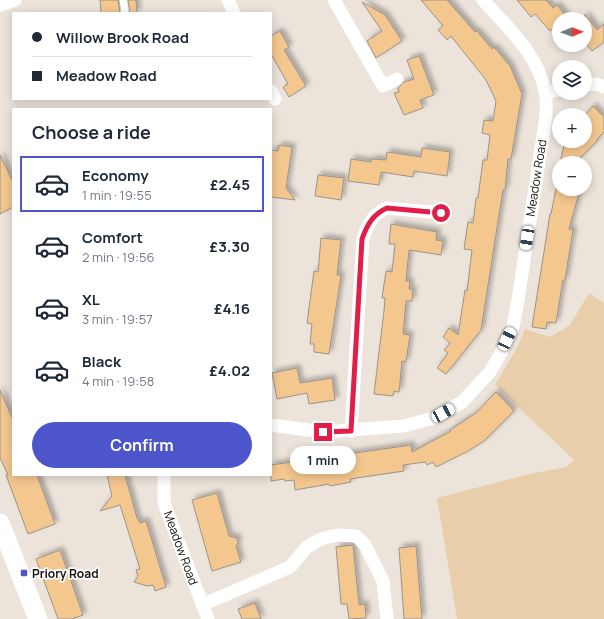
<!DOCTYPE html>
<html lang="en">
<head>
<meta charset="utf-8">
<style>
	:root { --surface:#fff; --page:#f2f2f3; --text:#1f2937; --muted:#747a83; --line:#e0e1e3; --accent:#4d55cb }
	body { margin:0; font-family:Manrope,sans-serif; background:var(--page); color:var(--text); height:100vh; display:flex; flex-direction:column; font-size:15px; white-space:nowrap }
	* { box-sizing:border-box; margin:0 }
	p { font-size:13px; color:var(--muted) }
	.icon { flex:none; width:22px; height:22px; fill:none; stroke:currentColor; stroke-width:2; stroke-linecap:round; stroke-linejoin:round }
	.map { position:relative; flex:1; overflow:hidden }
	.sheet { position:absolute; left:12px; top:108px; width:260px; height:368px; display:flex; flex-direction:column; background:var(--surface); border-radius:0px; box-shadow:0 2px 10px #0003 }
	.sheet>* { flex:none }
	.top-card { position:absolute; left:12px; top:12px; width:260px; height:88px; border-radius:0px; box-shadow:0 2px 10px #0003; display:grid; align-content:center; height:88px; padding:0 20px; background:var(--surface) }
	.needle { width:26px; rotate:89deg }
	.fabs { position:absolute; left:552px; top:12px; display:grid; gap:8px }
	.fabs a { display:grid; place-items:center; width:40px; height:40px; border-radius:50%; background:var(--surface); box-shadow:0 2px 10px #0003; font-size:20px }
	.end { position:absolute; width:18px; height:18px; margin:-9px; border:5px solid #e11d48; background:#fff; box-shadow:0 0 0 2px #fff }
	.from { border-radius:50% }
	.bubble { position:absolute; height:28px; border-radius:14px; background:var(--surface); box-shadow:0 2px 10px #0003; font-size:13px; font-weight:700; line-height:28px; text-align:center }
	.car { position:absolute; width:12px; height:24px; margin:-12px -6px; border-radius:5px; box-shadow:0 0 3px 1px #0007; background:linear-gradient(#fff 24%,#345 0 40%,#fff 0 76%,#345 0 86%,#fff 0) }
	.top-card b { display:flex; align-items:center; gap:14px; height:38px; font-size:15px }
	.top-card b+b { border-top:1px solid var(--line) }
	.top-card i { width:10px; height:10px; background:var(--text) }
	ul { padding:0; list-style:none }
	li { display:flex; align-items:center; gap:12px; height:56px; margin:0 8px 6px; padding:0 12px; border:2px solid transparent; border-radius:0px }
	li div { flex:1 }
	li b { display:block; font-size:15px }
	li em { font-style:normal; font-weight:700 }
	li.on { border-color:var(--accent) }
	li>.icon { width:36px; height:36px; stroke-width:1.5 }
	h2 { padding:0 20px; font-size:18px; line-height:48px }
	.primary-button { display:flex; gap:8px; margin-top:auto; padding:8px 20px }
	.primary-button a { flex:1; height:46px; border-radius:24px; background:var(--accent); color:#fff; font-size:16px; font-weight:700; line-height:46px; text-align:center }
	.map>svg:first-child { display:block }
</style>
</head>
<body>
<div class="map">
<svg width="604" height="619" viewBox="0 0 604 619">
	<defs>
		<filter id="shadow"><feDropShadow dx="3.5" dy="-3.5" stdDeviation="2" flood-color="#0004"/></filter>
	</defs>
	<rect width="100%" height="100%" fill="#ece4db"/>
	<path fill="#e9ceac" d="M589,293L604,303V619H457L437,498L525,475L566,467L574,460L495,385L518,346L525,329L550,337L570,325Z"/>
	<path fill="#f4c78f" stroke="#9b948b" filter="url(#shadow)" d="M100,0H118L120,13H101Z
		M128,0H136L137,13H130Z
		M421,0H447L475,32L477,31L492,49L494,47L510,66L522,94L511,159H508L505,190H503L481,330L446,374L437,368L448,353L444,350L450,343L443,337L449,328L458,335L465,290L467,291L472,250L464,249L468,222L473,223L476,198H478L483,160H487L490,135L482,133L484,120L493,121L496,101L486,80L451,36L447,40L438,30L443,26Z
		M517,0H546L553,8L557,5L567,17L564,19H559V24L550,31L535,14L531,17Z
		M362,2L385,15L402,41L376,58L367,41L382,31Z
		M585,14L597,30L604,24V42L592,51L585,43Z
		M280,31L289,47L284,50L306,86L289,97L283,87L288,84L271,54V36Z
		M419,56L434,95L420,100L423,108L404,115L394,93L399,92L398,88L404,82L414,79L407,60Z
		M593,106L604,117V132L597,139L598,140L575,163H560L565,141H585V115Z
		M279,145L292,147L286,188L295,200L271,197V150L278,151Z
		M422,148L450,152L447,176L414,171L413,177L381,172L379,185L348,181L351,159L371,162V159L386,160L387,152L421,157Z
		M0,155L13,182V207L0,214Z
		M318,175L344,178L341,200L315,196Z
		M556,189H580L569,229L573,230L565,280H563L556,323L547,322L546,329L532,327L550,214H551Z
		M391,224L437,232L436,240L443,241L441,255L409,250L406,281H410L409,289L413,290L412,301H406L403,334L410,335L406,362L402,361L399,392L394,391L393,396L374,394L384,311L385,298H382L386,271L392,272L395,244H389Z
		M321,238L341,240L337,275H341L329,354L314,352V344H310L312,324L307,323L314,271L318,272Z
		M297,368L300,383L332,378L335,400L309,404L307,393L277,399L272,373Z
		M0,390L13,420V475H37L55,524L28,534L6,475H8L0,458Z
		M496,392L514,411L484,441L465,453H464L436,467L433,462L427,465L425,462L403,465L404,471L350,479L351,482L330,486L329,484L295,490L294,480L285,481L284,479L271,481V465L411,445L412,452L451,431L450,430L476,413Z
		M107,475H125L137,518L140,523L146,521L166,587L155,591L153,585L147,586L134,582L138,576L136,570L140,569L120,505L100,511L112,496Z
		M217,493L229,536L237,538L238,543L236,546L241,562L212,571L192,500Z
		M353,545L359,605L365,604L366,618L349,619L347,604H341L336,547Z
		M416,546L422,619H404L399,548Z
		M60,550L83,615L72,619H58L36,559Z
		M255,603L261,619H242L238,609Z"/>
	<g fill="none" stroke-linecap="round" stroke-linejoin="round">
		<path stroke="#fff" stroke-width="7" d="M123,0L125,13"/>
		<path stroke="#fff" stroke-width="13" d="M228,0L234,13
			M334,0L383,86L397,79
			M0,5L15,0
			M585,85L596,84L604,87
			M271,91L275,99
			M546,93L559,90
			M271,425L323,432L404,426L434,418L462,402L490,372L502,351L513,327L518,300L546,116C546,108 547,99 545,91C538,54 507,27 483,0
			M351,431L363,239C367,225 373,214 387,208L441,213
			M164,475V500L165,506L208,619
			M202,605L290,567L307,547L321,539L337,535L356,536L365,545L383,581L387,619"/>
		<path stroke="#fff" stroke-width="19" d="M0,523L38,619"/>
	</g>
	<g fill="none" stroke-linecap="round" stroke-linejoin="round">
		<path stroke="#e11d48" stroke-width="5" d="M323,432L351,431L362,239C367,225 373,214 387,208L441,213"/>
	</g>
	<rect fill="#4d55cb" stroke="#fff" stroke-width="1.5" x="20" y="569" width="8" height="8" rx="2"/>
	<g text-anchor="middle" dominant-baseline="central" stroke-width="3.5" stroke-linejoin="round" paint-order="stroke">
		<g font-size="12" fill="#14120f" stroke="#fff">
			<text transform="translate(536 178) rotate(-81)">Meadow Road</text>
			<text transform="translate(181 548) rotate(70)">Meadow Road</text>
		</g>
		<g font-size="12" font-weight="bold" fill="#14120f" stroke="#fff" text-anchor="start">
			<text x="32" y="573">Priory Road</text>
		</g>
	</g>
</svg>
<div class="fabs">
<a><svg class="needle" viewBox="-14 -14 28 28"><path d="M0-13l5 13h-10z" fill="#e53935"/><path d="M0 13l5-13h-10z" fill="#747a83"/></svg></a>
<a><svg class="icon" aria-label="layers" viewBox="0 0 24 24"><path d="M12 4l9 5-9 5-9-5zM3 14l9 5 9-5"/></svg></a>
<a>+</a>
<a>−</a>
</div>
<i class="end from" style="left:441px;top:213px"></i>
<i class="end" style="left:323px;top:432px"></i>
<div class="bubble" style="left:290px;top:446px;width:66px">1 min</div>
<i class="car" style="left:527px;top:238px;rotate:189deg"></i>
<i class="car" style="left:507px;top:339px;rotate:25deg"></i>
<i class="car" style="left:443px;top:413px;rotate:61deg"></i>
<div class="top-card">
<b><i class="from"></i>Willow Brook Road</b>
<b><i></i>Meadow Road</b>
</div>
<section class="sheet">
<h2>Choose a ride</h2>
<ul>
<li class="on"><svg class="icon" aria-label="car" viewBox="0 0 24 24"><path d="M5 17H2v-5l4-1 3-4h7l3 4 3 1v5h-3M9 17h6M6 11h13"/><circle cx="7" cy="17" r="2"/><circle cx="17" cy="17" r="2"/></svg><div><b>Economy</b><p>1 min · 19:55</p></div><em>£2.45</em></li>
<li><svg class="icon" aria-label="car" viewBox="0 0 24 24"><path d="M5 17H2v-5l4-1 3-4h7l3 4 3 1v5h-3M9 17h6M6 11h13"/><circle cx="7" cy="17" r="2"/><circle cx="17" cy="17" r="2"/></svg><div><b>Comfort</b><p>2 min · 19:56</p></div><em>£3.30</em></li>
<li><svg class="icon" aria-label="car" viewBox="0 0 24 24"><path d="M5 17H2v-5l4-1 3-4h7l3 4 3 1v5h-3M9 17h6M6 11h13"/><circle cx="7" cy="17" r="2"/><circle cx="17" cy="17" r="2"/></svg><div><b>XL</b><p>3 min · 19:57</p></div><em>£4.16</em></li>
<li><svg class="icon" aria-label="car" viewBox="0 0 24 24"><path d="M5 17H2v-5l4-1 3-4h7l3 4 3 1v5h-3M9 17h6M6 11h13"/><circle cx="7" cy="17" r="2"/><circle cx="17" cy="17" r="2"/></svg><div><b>Black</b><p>4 min · 19:58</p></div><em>£4.02</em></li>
</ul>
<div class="primary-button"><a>Confirm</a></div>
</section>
</div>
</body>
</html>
